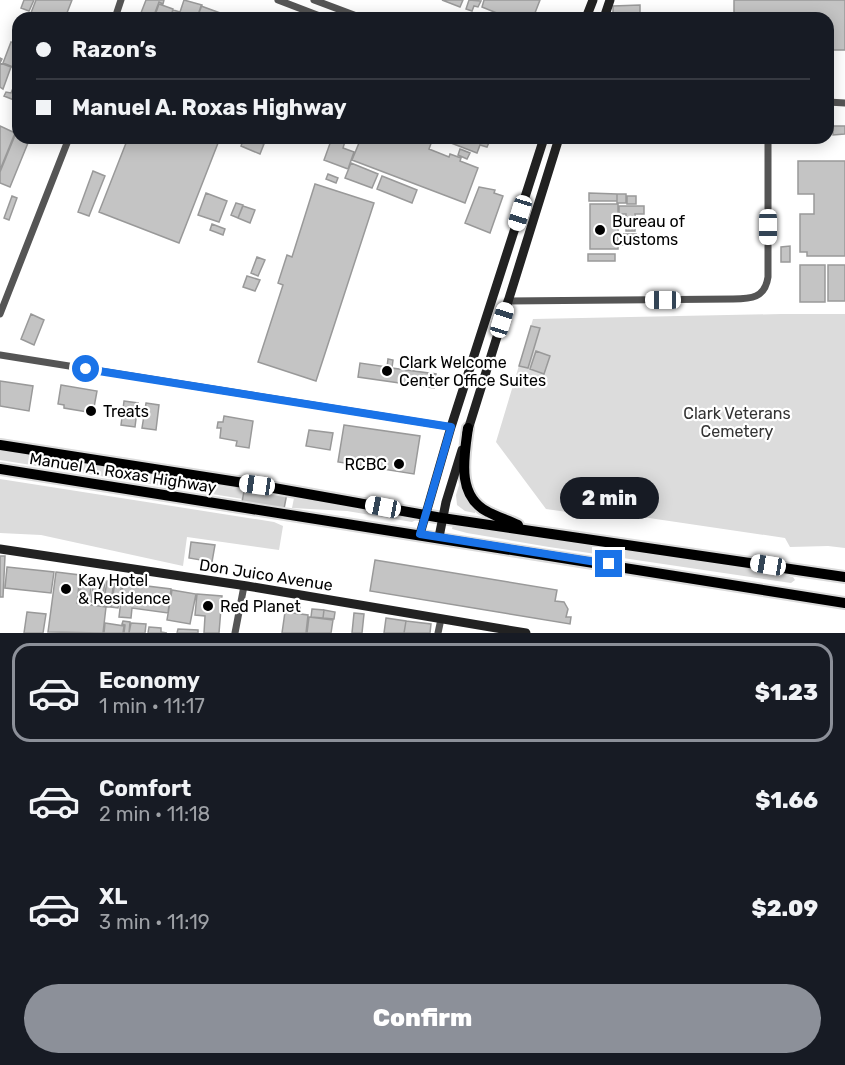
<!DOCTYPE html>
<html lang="en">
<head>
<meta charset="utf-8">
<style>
	:root { --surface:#171b24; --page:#242831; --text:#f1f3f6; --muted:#9ea1a6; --line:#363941; --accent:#8c9099 }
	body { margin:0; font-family:Rubik,sans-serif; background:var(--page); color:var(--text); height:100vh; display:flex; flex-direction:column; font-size:22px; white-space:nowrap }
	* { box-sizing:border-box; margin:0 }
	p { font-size:20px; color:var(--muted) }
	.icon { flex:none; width:33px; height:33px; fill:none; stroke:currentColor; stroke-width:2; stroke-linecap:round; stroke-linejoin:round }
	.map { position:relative; height:633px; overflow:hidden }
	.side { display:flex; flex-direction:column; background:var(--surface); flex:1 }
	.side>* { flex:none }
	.hud { position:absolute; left:12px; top:12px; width:822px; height:132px; border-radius:18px; box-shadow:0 3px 15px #0003; display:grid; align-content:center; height:132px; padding:0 24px; background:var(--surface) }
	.end { position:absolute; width:27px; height:27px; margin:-14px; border:8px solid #1a73e8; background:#fff; box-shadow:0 0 0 3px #fff }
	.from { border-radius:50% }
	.bubble { position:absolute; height:42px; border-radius:21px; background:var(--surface); box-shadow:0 3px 15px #0003; font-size:20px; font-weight:800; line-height:42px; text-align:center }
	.car { position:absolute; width:18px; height:36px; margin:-18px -9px; border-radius:8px; box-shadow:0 0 4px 2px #0007; background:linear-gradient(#fff 24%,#345 0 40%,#fff 0 76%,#345 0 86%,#fff 0) }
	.hud b { display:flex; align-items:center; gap:21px; height:57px; font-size:22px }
	.hud b+b { border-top:2px solid var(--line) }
	.hud i { width:15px; height:15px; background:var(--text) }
	ul { padding:10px 0 0; list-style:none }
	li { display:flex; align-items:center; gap:18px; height:99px; margin:0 12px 9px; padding:0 12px; border:3px solid transparent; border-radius:18px }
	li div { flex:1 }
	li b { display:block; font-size:22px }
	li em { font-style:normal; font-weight:800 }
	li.on { border-color:var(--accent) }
	li>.icon { width:54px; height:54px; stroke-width:1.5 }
	.action { display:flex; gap:12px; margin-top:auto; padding:12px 24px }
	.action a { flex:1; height:69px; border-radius:36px; background:var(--accent); color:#fff; font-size:24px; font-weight:800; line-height:69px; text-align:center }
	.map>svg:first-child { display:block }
</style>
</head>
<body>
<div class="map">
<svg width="845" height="633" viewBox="0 0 845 633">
	<rect width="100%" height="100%" fill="#fff"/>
	<path fill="#dcdcdc" d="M781,314H845V548L828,546L790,547L785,538L622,514H581L546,509L496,442L533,319Z
		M0,451L244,490L243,499L0,460Z
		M0,479L274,522L283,526L279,550L187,537L183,566L41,535L0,533Z
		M460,482L476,508L475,513L465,511L457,505L456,495Z
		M294,498L408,516L416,520L412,522L347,511L292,508Z
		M453,525L779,574L793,577L795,580L791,583L549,547L467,533L452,529Z"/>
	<path fill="#c4c4c4" stroke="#999" stroke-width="1.5" d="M24,0H34L29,11L21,8Z
		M36,0H72L65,18H29Z
		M146,0H164L163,4L159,2L153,18H139Z
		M184,0L202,5L197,18L171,16L173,10L180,12Z
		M442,0H463L460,7Z
		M469,0L481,1L478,7L474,6L472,11L466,9Z
		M484,0H540L533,18H509L482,7Z
		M734,0H845V50H828V18H734Z
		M159,4L173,9L171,16L175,18H154Z
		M640,5V18H613V6Z
		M201,6L234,18H197Z
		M11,42L18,44V69L3,63Z
		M0,58L2,59L0,63L11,67L3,89L0,87Z
		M18,76V90L14,100L4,96L6,92L11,93Z
		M0,126L15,133L0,170Z
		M833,126H845V134L833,135Z
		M18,128V138H30L10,187L0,183V172Z
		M128,138H220L179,243L99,212Z
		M244,138L264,144L260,154L241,146Z
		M332,138H346L343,148L354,152L348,169L324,160Z
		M361,138H401L412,142L413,138H433L429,149L449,157L450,154L461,158L460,161L478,168L465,203L352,160Z
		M438,138H483L490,140L487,147L480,145L477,153Z
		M460,149L470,153L467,159L458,155Z
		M798,161H845V256H807V252H800V214H814V194H798Z
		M351,163L378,174L372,188L345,178Z
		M93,171L105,176L89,216L78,212Z
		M328,174L338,178L336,183L326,179Z
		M382,176L417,190L412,203L377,189Z
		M315,184L374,203L316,381L258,362L283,285L278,283L287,255L292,257Z
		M479,187L495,190L494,193L503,196L490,233L465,223Z
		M206,193L227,201L219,222L198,215Z
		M589,193L617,194V201H589Z
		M617,194H626V203H617Z
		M12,196L17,198L9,220L4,218Z
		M627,196H636V204H627Z
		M236,203L243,205L238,218L231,215Z
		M590,204H618V249H590Z
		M243,206L255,210L250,223L238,218Z
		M619,206H644V214H635V231H626V214H619Z
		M212,224L225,229L223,235L210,230Z
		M621,234H636L635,245H621Z
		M790,246V262H781V247Z
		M588,254H615V261H588Z
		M257,257L265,260L258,276L251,273Z
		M800,265H825V302H800Z
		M828,265H845V301H828Z
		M247,276L260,280L255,291L243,287Z
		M31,314L44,320L34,345L21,339Z
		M531,326L540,328L528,368L519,366Z
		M536,351L550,356L544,374L530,369Z
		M388,359L393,360L392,368L436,374L434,388L358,377L360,363L387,367Z
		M0,381L33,386L29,411L0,406Z
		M61,385L97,391L93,413L64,408V405L58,404Z
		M124,401L138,403L135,427L121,425Z
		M146,403L159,405L156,430L142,428Z
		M224,416L253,421L249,448L236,446L237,441L220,438L221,428H217L218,422H223Z
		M344,425L420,436L414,474L338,462Z
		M309,430L333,433L330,450L306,446Z
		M245,486L287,493L284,509L242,502Z
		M191,542L215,545L212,562L189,558Z
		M0,556H5L3,597H0Z
		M375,560L557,590L555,601L564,602L568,609L566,617H571L570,624L370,591Z
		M7,567L54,572L51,593L5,588Z
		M56,572L80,575L77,603L106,607L103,633L48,632Z
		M82,577L92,579L89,603L78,602Z
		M94,579L105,581L102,604L91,602Z
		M107,581L114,582L110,607L103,606Z
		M115,582L122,583L118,608L111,607Z
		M123,583L171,589L168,613L132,608L131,618L119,617Z
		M172,590L196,594L190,624L167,620Z
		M197,594L222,596L219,633H204L205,616L195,615Z
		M286,605L300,607V613L285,611Z
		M312,609L324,610L323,618L311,617Z
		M324,610L335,612L334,619L323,618Z
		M27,612L46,614L43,633H24Z
		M285,612L308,615L306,633H282Z
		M354,613L364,614L362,633H352Z
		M309,617L333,620L331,633H307Z
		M386,618L406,621L404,633H384Z
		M123,621L130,622L129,633H124L125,625L122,624Z
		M406,621L431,624L430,633H404Z
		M105,623L124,626L123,633H104Z
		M131,623L146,624L145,633H129Z
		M149,627L161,628V632L167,633H148Z
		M178,629L198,630V633H177Z"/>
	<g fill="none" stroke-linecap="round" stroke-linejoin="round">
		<g stroke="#dbdbdb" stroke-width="14">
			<path id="primary" d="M468,428C464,457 456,496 488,512C497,517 508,520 518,525
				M0,445L257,485L442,518L845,577
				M0,469L845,603"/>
		</g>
		<path stroke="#555" stroke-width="7" d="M278,0L325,18
			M314,0L362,18
			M115,18L121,0
			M828,102L845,103
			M507,301L733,299C751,299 765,298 768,277V138
			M0,314L69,138
			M0,355L451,427
			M235,633L244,586
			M438,633L441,619"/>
		<path stroke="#222" stroke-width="9" d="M586,18L593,0
			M604,18L610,0
			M467,433L559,138
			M420,534L451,427L544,138
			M439,537L446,502L462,450
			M0,549L247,586L526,633"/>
		<use href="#primary" stroke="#000" stroke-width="10"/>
	</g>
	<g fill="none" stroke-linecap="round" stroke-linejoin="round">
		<path stroke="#1a73e8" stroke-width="8" d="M86,369L451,427L420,534L609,564"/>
	</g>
	<g fill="#000" stroke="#fff" stroke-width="2">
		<circle cx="600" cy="230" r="6"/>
		<circle cx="387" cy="371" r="6"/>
		<circle cx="91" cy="411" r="6"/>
		<circle cx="399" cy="464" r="6"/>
		<circle cx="66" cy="589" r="6"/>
		<circle cx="208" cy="606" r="6"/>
	</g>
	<g text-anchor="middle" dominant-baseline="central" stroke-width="4.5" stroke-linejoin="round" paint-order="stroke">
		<g font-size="16" fill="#000" stroke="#fff" text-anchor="start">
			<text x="612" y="221">Bureau of<tspan x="612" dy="18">Customs</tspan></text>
			<text x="399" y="362">Clark Welcome<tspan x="399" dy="18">Center Office Suites</tspan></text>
			<text x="103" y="411">Treats</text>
			<text x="387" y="464" text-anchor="end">RCBC</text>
			<text x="78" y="580">Kay Hotel<tspan x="78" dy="18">&amp; Residence</tspan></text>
			<text x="220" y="606">Red Planet</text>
		</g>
		<g font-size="16" fill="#333" stroke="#fff">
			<text x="737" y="413">Clark Veterans<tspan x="737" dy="18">Cemetery</tspan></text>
		</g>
		<g font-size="16" fill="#000" stroke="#fff">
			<text transform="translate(123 473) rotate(9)">Manuel A. Roxas Highway</text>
			<text transform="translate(266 575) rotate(9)">Don Juico Avenue</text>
		</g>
	</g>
</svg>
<i class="end from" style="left:86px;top:369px"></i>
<i class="end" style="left:609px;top:564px"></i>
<div class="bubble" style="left:560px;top:477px;width:99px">2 min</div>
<i class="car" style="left:520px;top:213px;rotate:197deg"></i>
<i class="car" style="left:768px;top:227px;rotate:180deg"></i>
<i class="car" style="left:663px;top:300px;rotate:270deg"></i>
<i class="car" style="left:502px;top:320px;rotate:17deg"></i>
<i class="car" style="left:257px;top:485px;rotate:278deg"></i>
<i class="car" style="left:383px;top:507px;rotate:281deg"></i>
<i class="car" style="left:768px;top:565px;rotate:279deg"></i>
<div class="hud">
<b><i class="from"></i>Razon’s</b>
<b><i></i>Manuel A. Roxas Highway</b>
</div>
</div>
<section class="side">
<ul>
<li class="on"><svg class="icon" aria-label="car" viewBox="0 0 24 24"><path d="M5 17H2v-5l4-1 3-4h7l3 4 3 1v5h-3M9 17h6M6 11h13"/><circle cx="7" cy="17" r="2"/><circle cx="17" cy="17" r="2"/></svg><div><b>Economy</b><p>1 min · 11:17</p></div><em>$1.23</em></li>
<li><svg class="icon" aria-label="car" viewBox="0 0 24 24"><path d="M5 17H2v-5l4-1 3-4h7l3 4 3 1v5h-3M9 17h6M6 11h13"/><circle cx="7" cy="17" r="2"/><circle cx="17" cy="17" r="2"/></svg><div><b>Comfort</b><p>2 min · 11:18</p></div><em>$1.66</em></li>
<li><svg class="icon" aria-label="car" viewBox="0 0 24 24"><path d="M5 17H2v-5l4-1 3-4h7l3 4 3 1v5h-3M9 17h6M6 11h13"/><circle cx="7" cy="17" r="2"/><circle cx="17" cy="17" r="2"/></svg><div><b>XL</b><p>3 min · 11:19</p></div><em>$2.09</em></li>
</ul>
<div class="action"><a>Confirm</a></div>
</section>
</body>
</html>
